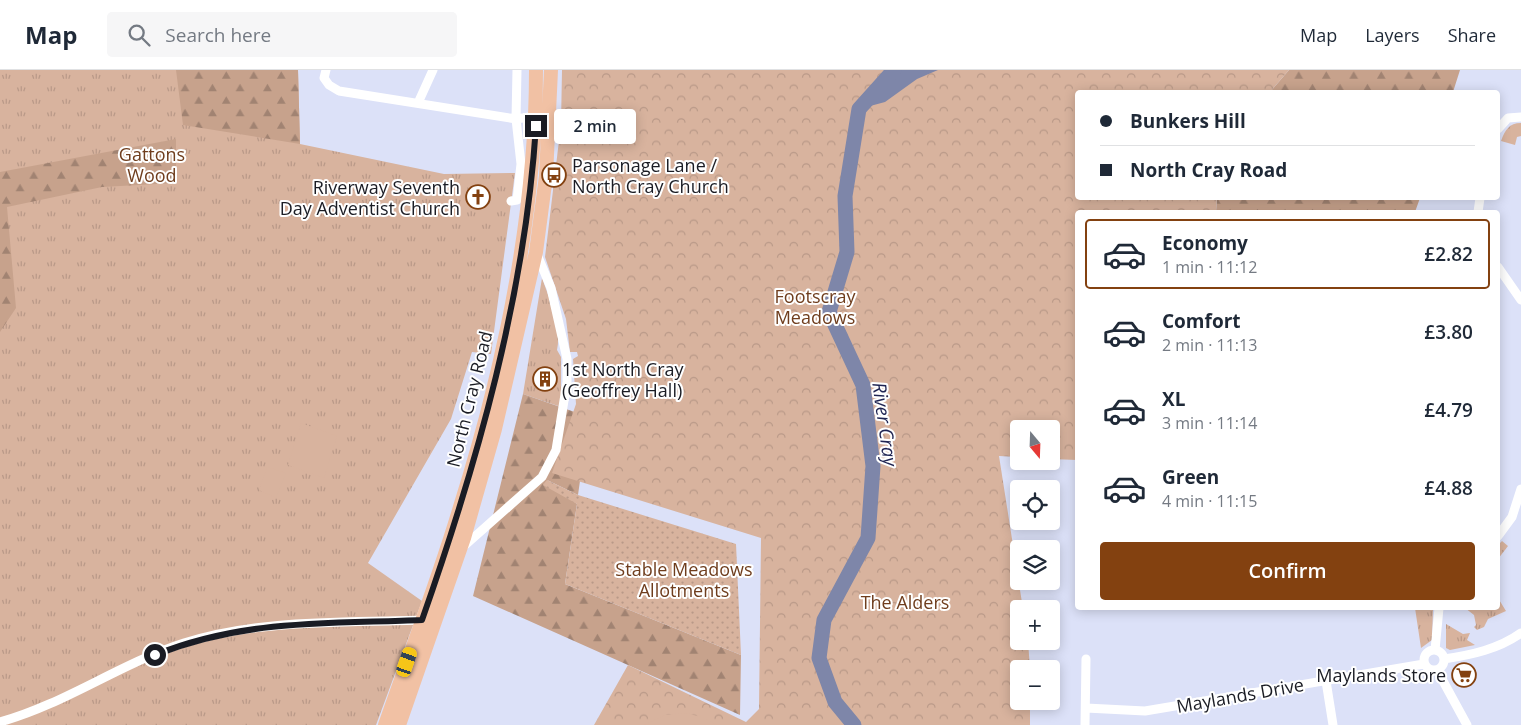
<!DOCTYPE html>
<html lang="en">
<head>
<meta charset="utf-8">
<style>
	:root { --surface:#fff; --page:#f6f6f7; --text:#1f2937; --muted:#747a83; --line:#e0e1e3; --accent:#834110 }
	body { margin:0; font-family:"Open Sans",sans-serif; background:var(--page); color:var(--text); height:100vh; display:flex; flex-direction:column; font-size:19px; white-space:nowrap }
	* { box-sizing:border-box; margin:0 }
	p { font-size:16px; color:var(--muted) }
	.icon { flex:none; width:28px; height:28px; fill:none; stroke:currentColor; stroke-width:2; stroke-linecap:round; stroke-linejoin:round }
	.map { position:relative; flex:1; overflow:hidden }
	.panel { position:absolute; left:1075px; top:140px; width:425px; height:400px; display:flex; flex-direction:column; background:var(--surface); border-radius:5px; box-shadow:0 2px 12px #0003 }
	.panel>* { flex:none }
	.top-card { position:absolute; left:1075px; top:20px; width:425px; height:110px; border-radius:5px; box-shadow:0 2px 12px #0003; display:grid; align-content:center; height:110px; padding:0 25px; background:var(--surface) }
	.needle { width:32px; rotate:161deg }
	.controls { position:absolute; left:1010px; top:350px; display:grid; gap:10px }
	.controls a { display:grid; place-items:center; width:50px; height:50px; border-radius:5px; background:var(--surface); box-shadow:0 2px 12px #0003; font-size:25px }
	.end { position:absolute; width:22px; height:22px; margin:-11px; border:6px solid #1a1c24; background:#fff; box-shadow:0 0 0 2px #fff }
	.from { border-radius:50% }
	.bubble { position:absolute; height:35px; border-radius:5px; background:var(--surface); box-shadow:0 2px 12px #0003; font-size:16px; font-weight:600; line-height:35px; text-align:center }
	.car { position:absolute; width:15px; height:30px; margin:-15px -8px; border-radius:6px; box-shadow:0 0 4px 1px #0007; background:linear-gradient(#f5c518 24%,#345 0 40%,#f5c518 0 76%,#345 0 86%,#f5c518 0) }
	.top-card b { display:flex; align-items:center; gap:18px; height:48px; font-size:19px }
	.top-card b+b { border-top:1px solid var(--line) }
	.top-card i { width:12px; height:12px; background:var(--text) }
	ul { padding:9px 0 0; list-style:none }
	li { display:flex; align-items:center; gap:15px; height:70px; margin:0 10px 8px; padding:0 15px; border:2px solid transparent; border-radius:5px }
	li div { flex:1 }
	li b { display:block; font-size:19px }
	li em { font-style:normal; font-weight:600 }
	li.on { border-color:var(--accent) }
	li>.icon { width:45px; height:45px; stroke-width:1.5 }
	.primary-button { display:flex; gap:10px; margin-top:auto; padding:10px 25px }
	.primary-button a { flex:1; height:58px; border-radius:5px; background:var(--accent); color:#fff; font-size:20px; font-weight:600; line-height:58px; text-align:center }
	header { display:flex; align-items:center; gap:30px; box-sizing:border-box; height:70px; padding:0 25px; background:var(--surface); border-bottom:1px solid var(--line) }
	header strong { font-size:24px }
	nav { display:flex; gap:28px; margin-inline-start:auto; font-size:18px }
	.search { width:350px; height:45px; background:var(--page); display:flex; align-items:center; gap:12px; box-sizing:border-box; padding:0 18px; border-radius:5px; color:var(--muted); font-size:19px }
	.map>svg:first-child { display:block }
</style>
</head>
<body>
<header>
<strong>Map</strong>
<div class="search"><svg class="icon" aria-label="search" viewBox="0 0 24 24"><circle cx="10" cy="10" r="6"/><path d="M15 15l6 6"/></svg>Search here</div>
<nav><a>Map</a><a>Layers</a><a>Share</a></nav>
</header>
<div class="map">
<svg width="1521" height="655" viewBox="0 0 1521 655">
	<defs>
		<pattern id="grass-tufts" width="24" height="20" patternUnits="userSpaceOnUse" patternTransform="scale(1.25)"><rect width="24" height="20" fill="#d8b39e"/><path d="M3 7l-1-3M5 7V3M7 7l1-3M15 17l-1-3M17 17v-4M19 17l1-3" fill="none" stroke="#b99988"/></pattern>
		<pattern id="forest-firs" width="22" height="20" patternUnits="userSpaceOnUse" patternTransform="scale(1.25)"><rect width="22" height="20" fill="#c7a28c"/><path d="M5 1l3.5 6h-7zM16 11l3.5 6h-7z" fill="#a18372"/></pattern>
		<pattern id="park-crowns" width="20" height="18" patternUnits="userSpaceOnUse" patternTransform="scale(1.25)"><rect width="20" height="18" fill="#d8b39e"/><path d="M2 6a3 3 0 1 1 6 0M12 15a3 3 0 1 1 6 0" fill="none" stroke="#b99988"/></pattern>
		<pattern id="garden-dots" width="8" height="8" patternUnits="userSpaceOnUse" patternTransform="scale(1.25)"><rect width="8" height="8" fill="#d8b39e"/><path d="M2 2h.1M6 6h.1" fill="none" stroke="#b99988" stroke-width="1.8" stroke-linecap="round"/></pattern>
	</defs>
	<rect width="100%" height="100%" fill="#dce1f8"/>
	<path fill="url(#grass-tufts)" d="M0,0H298L300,74L444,104L515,103L491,284L472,282L451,349L368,493L422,531L376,655H0Z
		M1521,53V66L1517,67L1515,75L1501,71C1505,60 1509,53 1521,53Z
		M542,208C550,231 562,256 557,280L561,287V337L523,324Z
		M1502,471L1508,476L1498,489V475Z
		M1498,528L1506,541L1488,549L1484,557L1477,560L1474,557L1476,555L1474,545L1465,538H1498Z
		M1415,538H1433L1432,570L1421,578Z
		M1446,554L1463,564L1470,563L1467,570L1475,575L1450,580L1446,578Z"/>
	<path fill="url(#forest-firs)" d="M176,0H298L300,74L183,55Z
		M1289,0H1460L1453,22H1270Z
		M176,69V113L102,117L7,137L16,238L0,262V102Z
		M1217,128H1420L1415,142H1216Z
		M523,324L589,347L578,425L547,410L577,434L565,514L741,585L740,645L473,526Z"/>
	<path fill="url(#park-crowns)" d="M562,0H1289L1270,22H1078V128H1217L1216,142H1078L1077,390L1051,389V359H1019V387L999,386L1023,539H1019V571H1028L1030,599H1019V631H1030V655H594L628,595L746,652L759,639L761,468L552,403L576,334L573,289L578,286L577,282H570L566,249L545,187L561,54Z"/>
	<path fill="url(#garden-dots)" d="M547,410L578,425L736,474L741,585L565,514L577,434L543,415Z"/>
	<path fill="#d8b39e" d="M301,353L337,366L324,408L288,395Z
		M267,397L286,403L276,428L259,420Z
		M686,643L705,648L717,655H644L665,645Z"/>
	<path fill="#7e86a9" d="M888,0H938L917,9L885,32L859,39L862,28Z"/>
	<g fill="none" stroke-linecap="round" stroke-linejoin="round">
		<path stroke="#7e86a9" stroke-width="15" d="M854,655L835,632L819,588L824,550L868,468L873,396L863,315L829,242L847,182L845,126L859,39L894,0"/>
		<path stroke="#fff" stroke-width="9" d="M326,0L324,8L329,15L339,21L516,49L536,46
			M418,33L433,0
			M1498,59L1508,48L1521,47
			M511,131L517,130L521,94L516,49L517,0
			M1478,142L1480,128
			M1498,197L1521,230
			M1498,466L1512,447L1521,419
			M463,477L542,407L556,380L567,312V289L551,218L536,182
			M1435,580L1439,538
			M1424 590a10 10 0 1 1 20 0a10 10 0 1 1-20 0Z
			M1444,589C1471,585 1499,579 1521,563
			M1437,600L1467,655
			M1326,611L1333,655
			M1086,638L1145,641L1424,594
			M0,652C65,634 121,593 184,573C261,549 342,553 421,550
			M1085,655L1086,589"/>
		<path stroke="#f1c1a4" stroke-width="14" d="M385,655C410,583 438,511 460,437C504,297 536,148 536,0
			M399,655L464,468L495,359L536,182L546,106L551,0"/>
	</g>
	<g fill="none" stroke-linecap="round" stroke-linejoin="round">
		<path stroke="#1a1c24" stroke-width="6" d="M155,585C244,549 328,554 422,550C478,391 525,225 536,56"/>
	</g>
	<defs>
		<g id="bus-ring" transform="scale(1.25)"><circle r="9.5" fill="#fff" stroke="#834110" stroke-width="1.5"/><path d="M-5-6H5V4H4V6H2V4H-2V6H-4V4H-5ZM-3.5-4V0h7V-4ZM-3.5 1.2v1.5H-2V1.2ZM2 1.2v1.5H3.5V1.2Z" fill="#834110"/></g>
		<g id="church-ring" transform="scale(1.25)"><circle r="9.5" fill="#fff" stroke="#834110" stroke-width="1.5"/><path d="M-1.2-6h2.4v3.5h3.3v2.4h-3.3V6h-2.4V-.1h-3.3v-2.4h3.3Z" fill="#834110"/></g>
		<g id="building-ring" transform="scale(1.25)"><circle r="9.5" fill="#fff" stroke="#834110" stroke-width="1.5"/><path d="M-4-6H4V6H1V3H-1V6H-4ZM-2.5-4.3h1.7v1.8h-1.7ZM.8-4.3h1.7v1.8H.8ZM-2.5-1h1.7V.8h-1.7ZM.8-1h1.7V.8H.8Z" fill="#834110"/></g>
		<g id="supermarket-ring" transform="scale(1.25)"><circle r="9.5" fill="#fff" stroke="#834110" stroke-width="1.5"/><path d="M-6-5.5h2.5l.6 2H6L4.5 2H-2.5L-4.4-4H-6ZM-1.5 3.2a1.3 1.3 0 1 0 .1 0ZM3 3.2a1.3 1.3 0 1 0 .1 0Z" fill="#834110"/></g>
	</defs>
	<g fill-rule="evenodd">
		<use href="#bus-ring" x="554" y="105"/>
		<use href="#church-ring" x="478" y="127"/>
		<use href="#building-ring" x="545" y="309"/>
		<use href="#supermarket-ring" x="1464" y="605"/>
	</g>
	<g text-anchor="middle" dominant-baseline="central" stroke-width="4" stroke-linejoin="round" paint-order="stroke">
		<g font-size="18" fill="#6f3d1d" stroke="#fff">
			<text x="152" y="84">Gattons<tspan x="152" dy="21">Wood</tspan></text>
			<text x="815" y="226">Footscray<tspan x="815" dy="21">Meadows</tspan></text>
			<text x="684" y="499">Stable Meadows<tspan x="684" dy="21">Allotments</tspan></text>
			<text x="905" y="532">The Alders</text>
		</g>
		<g font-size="18" fill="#1a1c24" stroke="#fff" text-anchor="start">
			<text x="572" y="95">Parsonage Lane /<tspan x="572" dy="21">North Cray Church</tspan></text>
			<text x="460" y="117" text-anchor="end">Riverway Seventh<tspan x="460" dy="21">Day Adventist Church</tspan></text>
			<text x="562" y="299">1st North Cray<tspan x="562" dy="21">(Geoffrey Hall)</tspan></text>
			<text x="1446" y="605" text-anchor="end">Maylands Store</text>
		</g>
		<g font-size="18" fill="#1a1c24" stroke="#fff">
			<text transform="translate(469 329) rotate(-76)">North Cray Road</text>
			<text transform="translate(1240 625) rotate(-10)">Maylands Drive</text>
		</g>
		<g font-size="19" font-style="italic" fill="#1f2452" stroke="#fff">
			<text transform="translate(885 354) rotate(82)">River Cray</text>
		</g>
	</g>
</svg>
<div class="controls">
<a><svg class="needle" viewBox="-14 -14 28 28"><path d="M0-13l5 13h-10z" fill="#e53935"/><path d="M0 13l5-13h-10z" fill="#747a83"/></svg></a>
<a><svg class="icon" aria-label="locate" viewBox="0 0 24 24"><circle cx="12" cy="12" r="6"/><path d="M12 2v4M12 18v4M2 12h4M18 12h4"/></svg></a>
<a><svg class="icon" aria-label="layers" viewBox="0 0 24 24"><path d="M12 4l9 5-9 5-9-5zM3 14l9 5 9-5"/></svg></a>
<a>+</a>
<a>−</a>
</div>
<i class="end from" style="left:155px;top:585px"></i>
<i class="end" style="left:536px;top:56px"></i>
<div class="bubble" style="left:554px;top:39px;width:82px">2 min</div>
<i class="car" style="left:407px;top:592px;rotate:19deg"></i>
<div class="top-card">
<b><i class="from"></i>Bunkers Hill</b>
<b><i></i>North Cray Road</b>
</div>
<section class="panel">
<ul>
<li class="on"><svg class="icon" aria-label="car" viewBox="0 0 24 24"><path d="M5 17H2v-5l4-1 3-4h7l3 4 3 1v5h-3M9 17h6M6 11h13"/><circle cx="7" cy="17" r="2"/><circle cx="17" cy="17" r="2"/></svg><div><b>Economy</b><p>1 min · 11:12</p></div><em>£2.82</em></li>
<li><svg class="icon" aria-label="car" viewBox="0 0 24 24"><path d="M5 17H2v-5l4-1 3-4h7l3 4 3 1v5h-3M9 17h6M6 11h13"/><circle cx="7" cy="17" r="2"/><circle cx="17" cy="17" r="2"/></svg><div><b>Comfort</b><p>2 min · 11:13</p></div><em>£3.80</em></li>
<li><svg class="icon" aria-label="car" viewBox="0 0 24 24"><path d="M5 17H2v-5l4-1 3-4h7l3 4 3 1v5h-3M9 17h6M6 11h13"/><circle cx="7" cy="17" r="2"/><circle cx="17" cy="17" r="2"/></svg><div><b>XL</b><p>3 min · 11:14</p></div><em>£4.79</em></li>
<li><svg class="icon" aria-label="car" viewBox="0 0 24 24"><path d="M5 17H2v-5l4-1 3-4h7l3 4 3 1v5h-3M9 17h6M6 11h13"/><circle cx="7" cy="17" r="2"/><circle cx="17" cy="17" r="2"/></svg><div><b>Green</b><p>4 min · 11:15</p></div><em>£4.88</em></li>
</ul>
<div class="primary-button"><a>Confirm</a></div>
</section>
</div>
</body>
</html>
